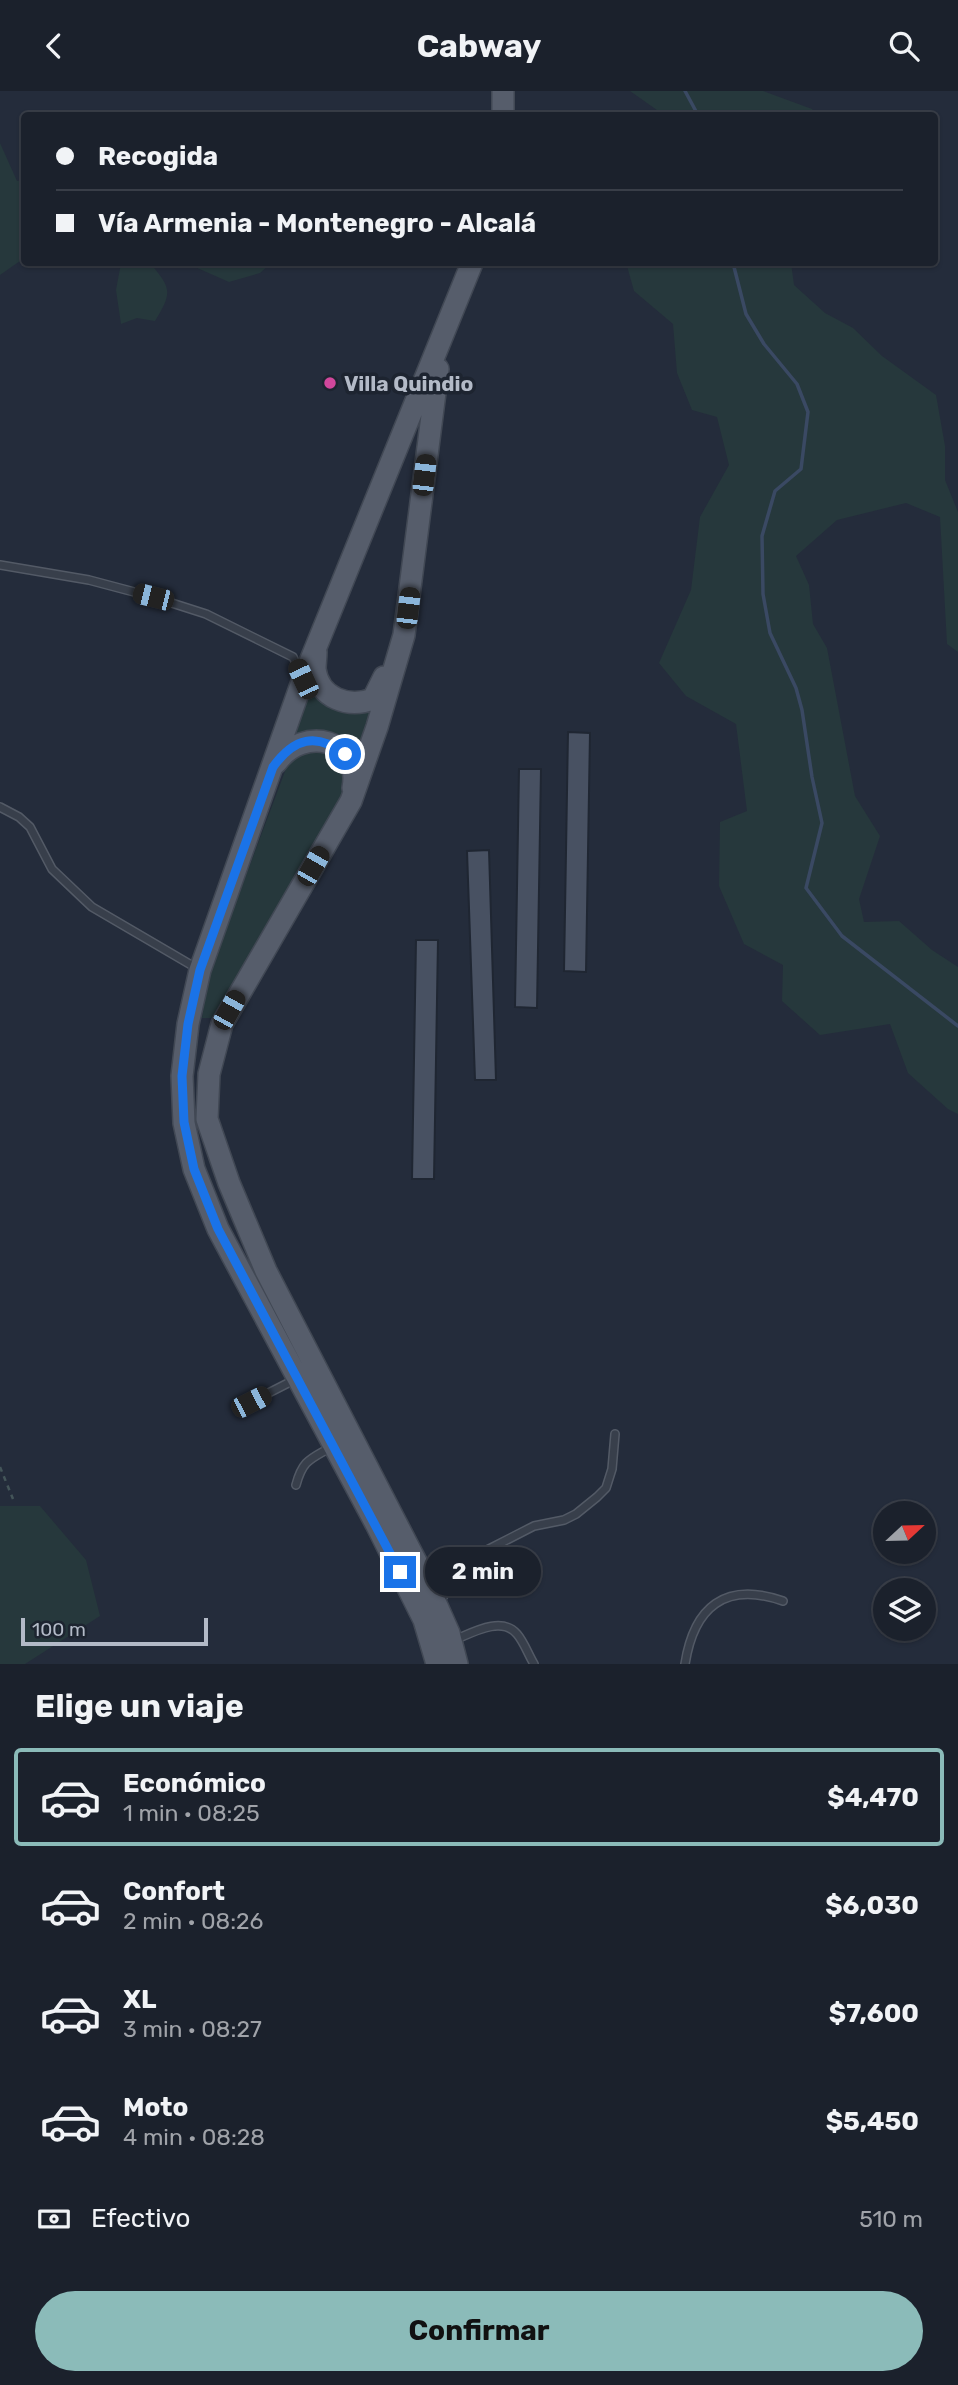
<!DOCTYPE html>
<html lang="es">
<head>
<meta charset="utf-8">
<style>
	:root { --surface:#1b212c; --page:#242934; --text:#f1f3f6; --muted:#a0a3a9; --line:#393e48; --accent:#8bbbb9 }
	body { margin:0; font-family:Rubik,sans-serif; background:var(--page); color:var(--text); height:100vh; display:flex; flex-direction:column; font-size:26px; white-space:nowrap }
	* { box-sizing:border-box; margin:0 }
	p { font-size:23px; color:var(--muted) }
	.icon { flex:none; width:38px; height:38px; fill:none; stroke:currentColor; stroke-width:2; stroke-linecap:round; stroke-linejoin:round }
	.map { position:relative; height:1573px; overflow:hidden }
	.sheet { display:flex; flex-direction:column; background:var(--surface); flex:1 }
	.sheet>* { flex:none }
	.top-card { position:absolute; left:21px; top:21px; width:917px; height:154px; border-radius:7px; box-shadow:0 2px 5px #0004,0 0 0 2px var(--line); display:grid; align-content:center; height:154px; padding:0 35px; background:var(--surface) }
	.needle { width:46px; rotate:68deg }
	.buttons { position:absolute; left:873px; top:1410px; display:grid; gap:14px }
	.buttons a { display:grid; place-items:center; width:63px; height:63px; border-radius:50%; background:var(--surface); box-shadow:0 2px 5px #0004,0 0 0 2px var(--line); font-size:35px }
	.scale { position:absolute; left:21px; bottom:18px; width:187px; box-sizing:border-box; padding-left:7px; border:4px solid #b3bac7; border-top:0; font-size:19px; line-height:24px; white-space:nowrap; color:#b3bac7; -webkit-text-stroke:5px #1d2430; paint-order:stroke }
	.end { position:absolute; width:32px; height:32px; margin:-16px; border:9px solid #1a73e8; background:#fff; box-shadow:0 0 0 4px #fff }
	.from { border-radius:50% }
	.bubble { position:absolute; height:49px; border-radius:24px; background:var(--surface); box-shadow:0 2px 5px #0004,0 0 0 2px var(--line); font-size:23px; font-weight:700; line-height:49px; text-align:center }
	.car { position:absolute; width:21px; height:42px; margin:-21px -10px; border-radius:9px; box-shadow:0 0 5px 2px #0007; background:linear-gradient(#222 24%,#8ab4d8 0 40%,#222 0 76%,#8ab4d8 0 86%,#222 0) }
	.top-card b { display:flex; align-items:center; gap:24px; height:66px; font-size:26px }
	.top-card b+b { border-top:2px solid var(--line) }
	.top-card i { width:18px; height:18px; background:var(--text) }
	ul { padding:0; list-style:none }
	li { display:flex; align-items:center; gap:21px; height:98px; margin:0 14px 10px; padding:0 21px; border:4px solid transparent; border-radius:7px }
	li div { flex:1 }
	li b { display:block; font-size:26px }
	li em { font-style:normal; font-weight:700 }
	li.active { border-color:var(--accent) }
	li>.icon { width:63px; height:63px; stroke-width:1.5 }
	h2 { padding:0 35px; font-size:32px; line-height:84px }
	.pay { display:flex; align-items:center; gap:18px; height:77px; padding:0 35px; font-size:26px }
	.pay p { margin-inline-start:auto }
	.button { display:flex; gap:14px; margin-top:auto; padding:14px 35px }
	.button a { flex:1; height:80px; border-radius:42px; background:var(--accent); color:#111; font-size:28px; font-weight:700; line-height:80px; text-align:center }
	header { display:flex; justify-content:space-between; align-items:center; height:91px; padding:0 35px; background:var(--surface); font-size:32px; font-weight:700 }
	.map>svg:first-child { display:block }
</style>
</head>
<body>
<header><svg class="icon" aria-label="back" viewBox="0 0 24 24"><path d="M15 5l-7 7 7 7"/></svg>Cabway<svg class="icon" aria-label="search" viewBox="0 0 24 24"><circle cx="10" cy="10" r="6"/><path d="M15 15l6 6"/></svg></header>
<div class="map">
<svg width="958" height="1573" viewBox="0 0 958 1573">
	<rect width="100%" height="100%" fill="#242c3b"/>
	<path fill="#26383c" d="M630,0H763L812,18L816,24H664Z
		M0,52L17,90L24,89V158L20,170L0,184Z
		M121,172H150C171,197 173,201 155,230L137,227L121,233L116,199Z
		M186,172H271L260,182L229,191Z
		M632,172H791L794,194L825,222L853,237L882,265L936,304L945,355V389L958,421V561L947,553L940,426L906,412L837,429L796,465L809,494L813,533L827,557L855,705L880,745L859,808L864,831L899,830L932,859L958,876V1023L948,1018L908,982L890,933L820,944L782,910L783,874L744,853L719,795L720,731L747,720L736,633L686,605L659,572L691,499L700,426L729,374L717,326L692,319L677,282L673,233L634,200L627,175Z
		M314,591L374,613L356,674L293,649Z
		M328,659C347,674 349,679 343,703L213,927H202L209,883L287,675L300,661Z
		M0,1415H40L86,1469L100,1525L25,1573H0Z"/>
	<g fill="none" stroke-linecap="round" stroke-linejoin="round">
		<path stroke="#3a4963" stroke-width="3.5" d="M685,0L698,24
			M733,172L746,223L764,253L797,293L808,321L801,378L775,400L762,445L763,503L770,542L796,597L802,619L812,686L822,732L806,797L842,845L958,935"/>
	</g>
	<path fill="#485162" stroke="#1f2632" stroke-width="2" d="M568,641L590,642L586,881L564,880Z
		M519,678H541L537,917L515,916Z
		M489,759L496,989H475L467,760Z
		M416,849H438L434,1088H412Z"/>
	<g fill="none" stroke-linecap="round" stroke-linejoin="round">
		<g stroke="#535a66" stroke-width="10">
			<path id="service" d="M0,474L89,489L153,506L206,523L293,566L300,581
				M0,716L19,726L30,736L52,778L92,816L198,878
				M251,1311L294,1289
				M296,1394C303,1368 311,1368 333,1355
				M440,1510L467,1472L487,1459L534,1435L564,1429L576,1423L597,1406L606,1397L612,1378L615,1343
				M452,1550C470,1543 501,1524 517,1543C524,1551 528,1563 534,1573
				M685,1573C694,1516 725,1490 783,1510"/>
		</g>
		<g stroke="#414854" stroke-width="24">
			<path id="primary" d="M503,24V0
				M438,278L404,544L377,636L351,710L222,933L209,983L207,1028L229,1092L266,1180L425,1488L449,1542L457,1573
				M316,561C316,566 315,573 315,578C319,608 349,617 373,608L384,586
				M276,672C304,633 362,649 353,697
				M437,1573L424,1529L376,1433L218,1138L194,1078L184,1032L182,985L188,933L200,879L303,588L472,172"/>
		</g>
		<path stroke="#445559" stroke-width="2.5" stroke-dasharray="5 5" stroke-linecap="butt" d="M0,1376L13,1408"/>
		<use href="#service" stroke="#383f4b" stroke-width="7"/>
		<use href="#primary" stroke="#565d6b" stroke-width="21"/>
	</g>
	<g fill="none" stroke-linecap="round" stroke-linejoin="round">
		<path stroke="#1a73e8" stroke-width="9" d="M345,663C316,641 294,647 273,676L200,879L188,933L182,985L184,1031L194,1078L218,1138L400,1481"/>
	</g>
	<circle fill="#d1479c" stroke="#1d2430" stroke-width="2.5" cx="330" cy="292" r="7"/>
	<g text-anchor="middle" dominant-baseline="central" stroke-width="7" stroke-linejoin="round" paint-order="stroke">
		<g font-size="21" font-weight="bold" fill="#b3bac7" stroke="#1d2430" text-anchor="start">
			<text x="344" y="292">Villa Quindio</text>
		</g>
	</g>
</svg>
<div class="buttons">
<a><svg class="needle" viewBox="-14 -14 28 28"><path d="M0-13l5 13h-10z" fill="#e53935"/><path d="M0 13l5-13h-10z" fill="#a0a3a9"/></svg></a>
<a><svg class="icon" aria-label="layers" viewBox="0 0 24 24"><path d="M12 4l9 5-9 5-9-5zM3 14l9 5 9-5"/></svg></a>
</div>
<div class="scale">100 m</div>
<i class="end from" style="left:345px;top:663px"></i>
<i class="end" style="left:400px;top:1481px"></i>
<div class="bubble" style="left:425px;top:1456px;width:116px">2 min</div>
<i class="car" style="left:424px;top:384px;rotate:7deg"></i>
<i class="car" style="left:153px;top:506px;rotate:284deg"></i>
<i class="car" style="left:408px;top:517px;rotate:7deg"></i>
<i class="car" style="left:303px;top:588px;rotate:335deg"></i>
<i class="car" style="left:313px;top:775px;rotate:30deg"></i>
<i class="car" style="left:229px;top:919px;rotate:29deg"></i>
<i class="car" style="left:251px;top:1311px;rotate:63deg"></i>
<div class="top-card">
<b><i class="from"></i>Recogida</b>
<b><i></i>Vía Armenia - Montenegro - Alcalá</b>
</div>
</div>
<section class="sheet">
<h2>Elige un viaje</h2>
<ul>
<li class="active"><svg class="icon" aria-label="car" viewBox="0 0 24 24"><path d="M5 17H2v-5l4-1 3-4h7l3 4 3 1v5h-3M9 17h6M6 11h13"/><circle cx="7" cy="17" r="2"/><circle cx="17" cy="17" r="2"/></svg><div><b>Económico</b><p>1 min · 08:25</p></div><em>$4,470</em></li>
<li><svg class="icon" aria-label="car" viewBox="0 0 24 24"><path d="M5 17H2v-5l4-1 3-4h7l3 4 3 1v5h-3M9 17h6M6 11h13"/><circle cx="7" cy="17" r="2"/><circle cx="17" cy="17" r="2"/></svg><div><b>Confort</b><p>2 min · 08:26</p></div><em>$6,030</em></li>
<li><svg class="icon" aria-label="car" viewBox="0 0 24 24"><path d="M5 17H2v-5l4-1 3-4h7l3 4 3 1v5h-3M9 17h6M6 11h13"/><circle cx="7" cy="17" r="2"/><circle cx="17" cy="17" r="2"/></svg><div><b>XL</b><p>3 min · 08:27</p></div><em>$7,600</em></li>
<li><svg class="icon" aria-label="car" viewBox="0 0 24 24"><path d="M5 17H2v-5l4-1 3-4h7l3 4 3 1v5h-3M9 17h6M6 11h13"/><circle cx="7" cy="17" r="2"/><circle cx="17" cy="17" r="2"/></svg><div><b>Moto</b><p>4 min · 08:28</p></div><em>$5,450</em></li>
</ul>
<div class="pay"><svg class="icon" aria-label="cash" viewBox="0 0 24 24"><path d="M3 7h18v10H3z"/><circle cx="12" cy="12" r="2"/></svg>Efectivo<p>510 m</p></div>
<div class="button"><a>Confirmar</a></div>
</section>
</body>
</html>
